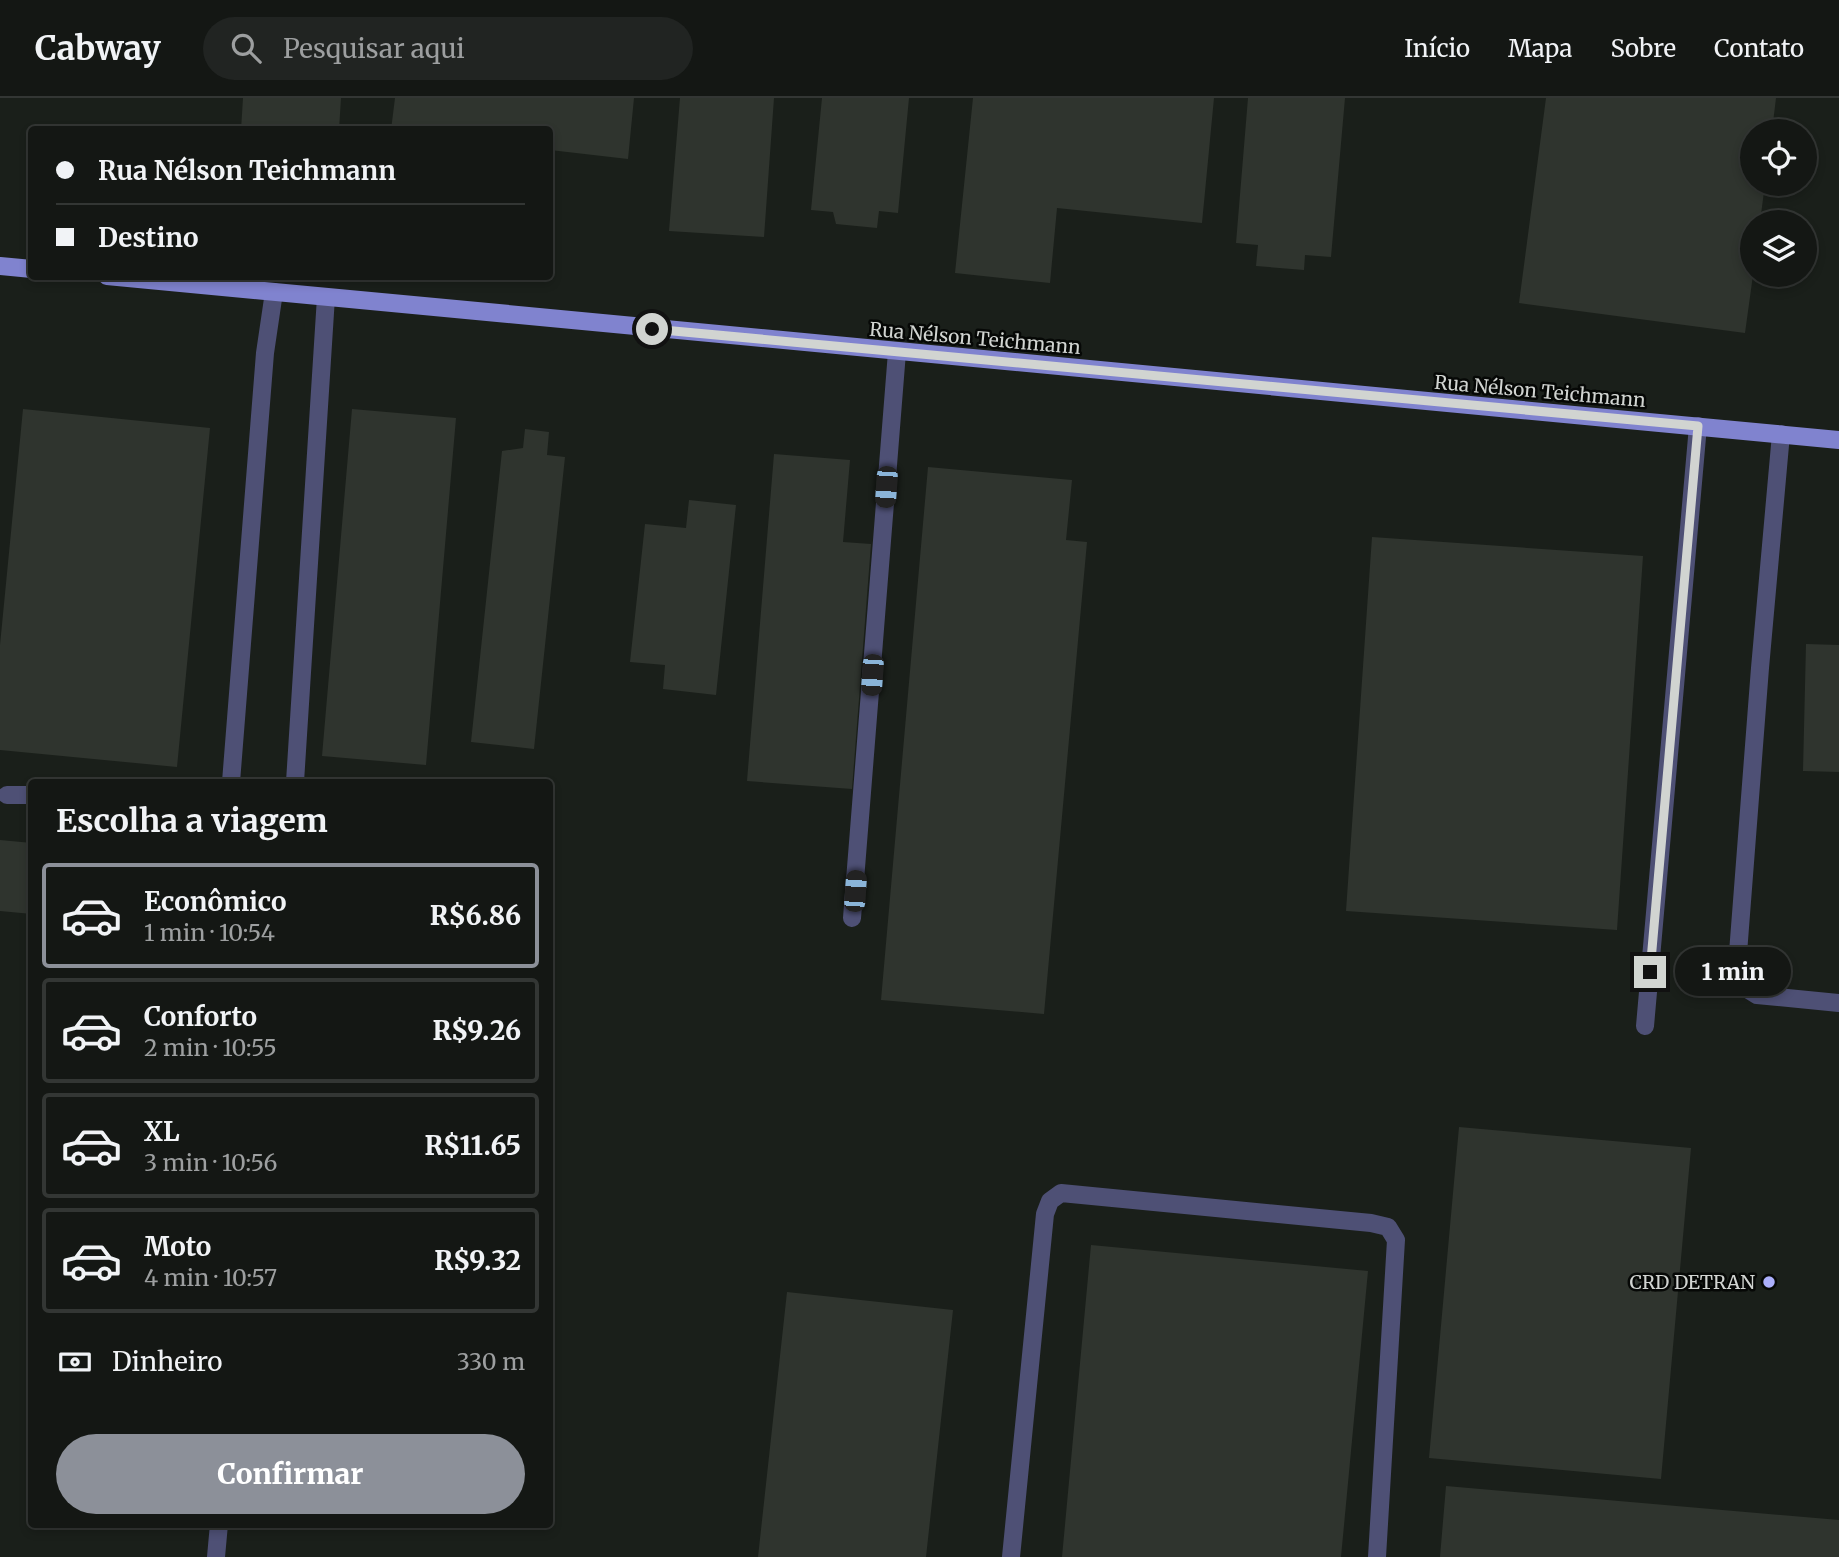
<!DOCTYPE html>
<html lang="pt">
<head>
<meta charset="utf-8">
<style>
	:root { --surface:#141714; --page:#212422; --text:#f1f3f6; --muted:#9d9fa0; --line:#333634; --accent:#8c9099 }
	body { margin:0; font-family:Merriweather,serif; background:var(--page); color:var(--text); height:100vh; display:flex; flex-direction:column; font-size:26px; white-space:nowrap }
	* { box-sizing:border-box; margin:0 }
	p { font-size:23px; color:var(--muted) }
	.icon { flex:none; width:38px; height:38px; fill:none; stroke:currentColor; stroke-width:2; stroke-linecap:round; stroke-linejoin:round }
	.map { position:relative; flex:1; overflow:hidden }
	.details { position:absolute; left:28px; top:681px; width:525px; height:749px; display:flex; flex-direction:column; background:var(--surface); border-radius:7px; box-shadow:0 4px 10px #0003,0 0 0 2px var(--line) }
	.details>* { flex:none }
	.banner { position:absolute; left:28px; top:28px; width:525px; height:154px; border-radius:7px; box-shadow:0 4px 10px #0003,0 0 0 2px var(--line); display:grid; align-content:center; height:154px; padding:0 28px; background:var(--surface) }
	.controls { position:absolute; left:1740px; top:21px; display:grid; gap:14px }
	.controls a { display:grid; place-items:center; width:77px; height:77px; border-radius:50%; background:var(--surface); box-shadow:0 4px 10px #0003,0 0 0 2px var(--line); font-size:35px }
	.end { position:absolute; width:32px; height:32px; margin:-16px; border:9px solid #d1d4d1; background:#111; box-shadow:0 0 0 4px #111 }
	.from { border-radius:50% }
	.bubble { position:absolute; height:49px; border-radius:24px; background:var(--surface); box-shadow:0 4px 10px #0003,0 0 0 2px var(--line); font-size:23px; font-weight:800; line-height:49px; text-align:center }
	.car { position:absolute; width:21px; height:42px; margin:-21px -10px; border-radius:9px; box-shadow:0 0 5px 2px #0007; background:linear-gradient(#222 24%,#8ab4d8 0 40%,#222 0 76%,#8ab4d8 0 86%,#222 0) }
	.banner b { display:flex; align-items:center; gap:24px; height:66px; font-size:26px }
	.banner b+b { border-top:2px solid var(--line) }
	.banner i { width:18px; height:18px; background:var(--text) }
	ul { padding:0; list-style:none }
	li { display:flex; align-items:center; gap:21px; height:105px; margin:0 14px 10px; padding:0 14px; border:4px solid var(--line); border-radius:7px }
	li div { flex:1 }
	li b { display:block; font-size:26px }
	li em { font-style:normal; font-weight:800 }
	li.active { border-color:var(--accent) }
	li>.icon { width:63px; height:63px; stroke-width:1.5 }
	h2 { padding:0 28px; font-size:32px; line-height:84px }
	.pay { display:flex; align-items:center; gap:18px; height:77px; padding:0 28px; font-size:26px }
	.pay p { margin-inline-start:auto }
	.primary-button { display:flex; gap:14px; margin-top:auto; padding:14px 28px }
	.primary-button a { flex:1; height:80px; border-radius:42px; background:var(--accent); color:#fff; font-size:28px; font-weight:800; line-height:80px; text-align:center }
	header { display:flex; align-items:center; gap:42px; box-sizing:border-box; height:98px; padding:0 35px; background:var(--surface); border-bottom:2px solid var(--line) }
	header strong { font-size:33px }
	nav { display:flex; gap:38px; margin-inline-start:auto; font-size:24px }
	.search { width:490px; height:63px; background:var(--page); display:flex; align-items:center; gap:18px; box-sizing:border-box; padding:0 24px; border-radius:38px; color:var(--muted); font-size:26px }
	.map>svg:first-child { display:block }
</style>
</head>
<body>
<header>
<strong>Cabway</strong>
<div class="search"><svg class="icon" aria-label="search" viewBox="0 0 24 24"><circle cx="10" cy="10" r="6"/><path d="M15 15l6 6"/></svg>Pesquisar aqui</div>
<nav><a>Início</a><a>Mapa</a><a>Sobre</a><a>Contato</a></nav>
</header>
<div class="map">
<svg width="1839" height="1459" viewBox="0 0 1839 1459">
	<rect width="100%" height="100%" fill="#1a1f1a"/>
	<path fill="#2f342e" d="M243,0H341L339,32H241Z
		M395,0H634L628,61L550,52V32H391Z
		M680,0H774L764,139L669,133Z
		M822,0H909L898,115L879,113L877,130L836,126L833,114L811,112Z
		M973,0H1214L1202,125L1057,110L1050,185L955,175Z
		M1248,0H1345L1331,159L1305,157L1304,172L1256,168L1258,147L1236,145Z
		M1546,0H1776L1772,33H1752V86H1765L1760,124H1752L1753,177L1745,235L1519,205Z
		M23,311L210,330L177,669L0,652V547Z
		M352,311L456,320L426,667L322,658Z
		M525,331L549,334L547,357L565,359L534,651L471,644L502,353L523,350Z
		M774,356L850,362L843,444L871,446L852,691L747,683Z
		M928,369L1072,382L1066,442L1087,444L1044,916L881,902Z
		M689,402L736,407L716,597L663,591L665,567L630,564L645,426L686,430Z
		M1372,439L1643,458L1617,832L1346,813Z
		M1806,546L1839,547V674L1803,673Z
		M0,742L32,745V816L0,813Z
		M1459,1029L1691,1050L1661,1381L1429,1360Z
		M1091,1147L1368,1173L1341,1459H1062Z
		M787,1194L953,1212L926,1459H758Z
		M1446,1388L1839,1422V1459H1440Z"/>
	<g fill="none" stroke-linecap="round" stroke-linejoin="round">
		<path stroke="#4e5075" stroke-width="18" d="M1781,336L1760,570L1737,868L1741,887L1757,897L1839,905
			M231,684L265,255L274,194
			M295,684L326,199
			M7,697H32
			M852,820L897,254
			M1645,928L1698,328
			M216,1459L219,1426
			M1011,1459L1045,1116L1050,1103L1061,1095L1371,1125L1388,1129L1396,1142L1377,1459"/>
		<path stroke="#8083cf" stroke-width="18" d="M0,168L32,171
			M107,178L1839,342"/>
	</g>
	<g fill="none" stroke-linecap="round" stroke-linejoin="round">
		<path stroke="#d1d4d1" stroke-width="9" d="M652,231L1698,328L1650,874"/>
	</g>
	<circle fill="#abaffb" stroke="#060806" stroke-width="2.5" cx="1769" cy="1184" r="7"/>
	<g text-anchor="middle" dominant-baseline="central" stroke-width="5" stroke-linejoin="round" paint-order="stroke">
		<g font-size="19" fill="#d1d4d1" stroke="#060806">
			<text transform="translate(975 240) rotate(5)">Rua Nélson Teichmann</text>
			<text transform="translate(1540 293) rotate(5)">Rua Nélson Teichmann</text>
		</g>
		<g font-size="19" fill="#d1d4d1" stroke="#060806" text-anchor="end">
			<text x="1755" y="1184">CRD DETRAN</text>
		</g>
	</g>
</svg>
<div class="controls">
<a><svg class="icon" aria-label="locate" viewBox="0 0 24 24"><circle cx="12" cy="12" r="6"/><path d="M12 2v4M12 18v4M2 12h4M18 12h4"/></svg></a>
<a><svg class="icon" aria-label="layers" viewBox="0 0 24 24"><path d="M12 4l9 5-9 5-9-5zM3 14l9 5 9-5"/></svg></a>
</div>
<i class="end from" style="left:652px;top:231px"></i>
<i class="end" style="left:1650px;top:874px"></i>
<div class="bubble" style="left:1675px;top:849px;width:116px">1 min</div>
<i class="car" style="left:886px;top:389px;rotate:184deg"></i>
<i class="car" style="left:872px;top:577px;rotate:184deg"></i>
<i class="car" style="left:855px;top:793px;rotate:4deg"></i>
<div class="banner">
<b><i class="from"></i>Rua Nélson Teichmann</b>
<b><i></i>Destino</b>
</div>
<section class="details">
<h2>Escolha a viagem</h2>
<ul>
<li class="active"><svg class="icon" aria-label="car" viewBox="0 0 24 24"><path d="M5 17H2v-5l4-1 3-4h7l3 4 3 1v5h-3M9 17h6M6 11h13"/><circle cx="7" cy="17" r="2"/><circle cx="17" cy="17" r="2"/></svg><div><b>Econômico</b><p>1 min · 10:54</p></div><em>R$6.86</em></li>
<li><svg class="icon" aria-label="car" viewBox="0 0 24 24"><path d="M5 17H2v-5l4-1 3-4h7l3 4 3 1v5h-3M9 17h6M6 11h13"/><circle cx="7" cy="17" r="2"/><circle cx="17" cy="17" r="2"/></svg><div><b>Conforto</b><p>2 min · 10:55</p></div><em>R$9.26</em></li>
<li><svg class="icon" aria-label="car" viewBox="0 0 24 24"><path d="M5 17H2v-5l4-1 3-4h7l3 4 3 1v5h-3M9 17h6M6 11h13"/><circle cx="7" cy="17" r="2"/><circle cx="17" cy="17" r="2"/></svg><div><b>XL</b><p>3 min · 10:56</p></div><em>R$11.65</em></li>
<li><svg class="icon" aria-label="car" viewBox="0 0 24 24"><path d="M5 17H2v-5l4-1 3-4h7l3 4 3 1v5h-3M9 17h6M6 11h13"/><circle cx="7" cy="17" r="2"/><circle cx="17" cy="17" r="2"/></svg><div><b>Moto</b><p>4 min · 10:57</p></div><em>R$9.32</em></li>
</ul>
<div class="pay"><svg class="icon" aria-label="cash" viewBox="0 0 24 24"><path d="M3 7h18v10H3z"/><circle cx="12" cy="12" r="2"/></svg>Dinheiro<p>330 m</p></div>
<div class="primary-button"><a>Confirmar</a></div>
</section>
</div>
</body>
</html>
